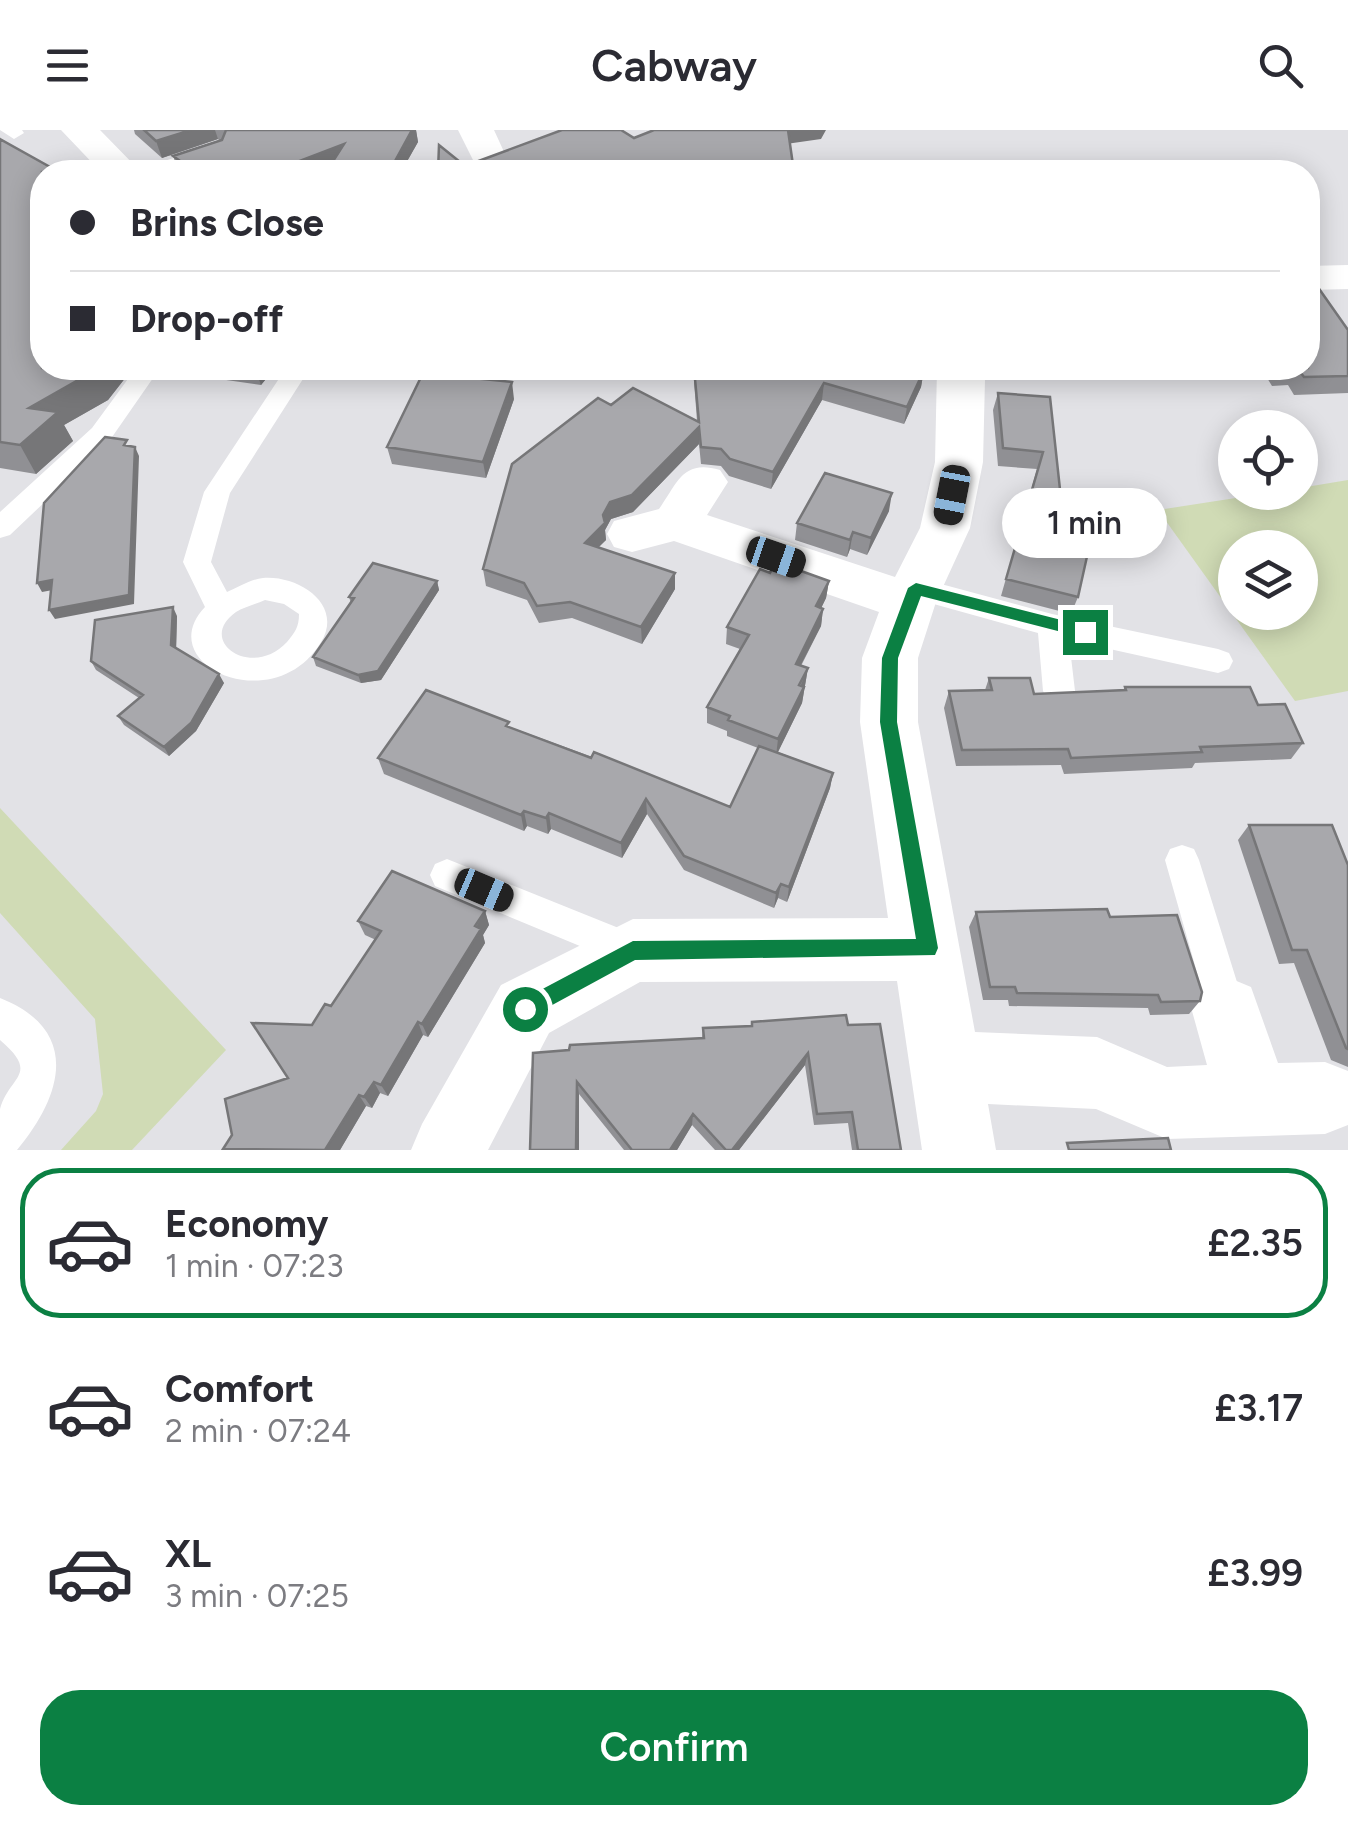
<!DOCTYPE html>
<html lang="en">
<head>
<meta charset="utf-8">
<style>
	:root { --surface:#fff; --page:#f7f7f7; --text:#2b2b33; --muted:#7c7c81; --line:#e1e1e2; --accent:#0b8043 }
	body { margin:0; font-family:Figtree,sans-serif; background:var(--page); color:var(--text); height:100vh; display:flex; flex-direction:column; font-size:38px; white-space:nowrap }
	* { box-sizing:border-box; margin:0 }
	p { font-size:32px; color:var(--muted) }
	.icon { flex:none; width:55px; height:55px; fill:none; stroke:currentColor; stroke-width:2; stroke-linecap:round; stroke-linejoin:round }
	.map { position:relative; height:1020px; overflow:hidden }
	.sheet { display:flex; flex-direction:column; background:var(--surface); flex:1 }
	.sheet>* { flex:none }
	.banner { position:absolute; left:30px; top:30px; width:1290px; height:220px; border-radius:40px; box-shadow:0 5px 25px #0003; display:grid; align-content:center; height:220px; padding:0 40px; background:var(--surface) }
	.tools { position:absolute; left:1218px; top:280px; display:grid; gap:20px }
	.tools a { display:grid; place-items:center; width:100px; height:100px; border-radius:50%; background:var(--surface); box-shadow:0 5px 25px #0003; font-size:50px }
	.end { position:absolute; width:45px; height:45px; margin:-22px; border:12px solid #0b8043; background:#fff; box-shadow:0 0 0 5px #fff }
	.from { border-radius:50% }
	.bubble { position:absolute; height:70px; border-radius:35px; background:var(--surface); box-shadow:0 5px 25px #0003; font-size:32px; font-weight:600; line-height:70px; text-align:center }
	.car { position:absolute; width:30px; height:60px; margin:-30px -15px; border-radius:12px; box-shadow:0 0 8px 2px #0007; background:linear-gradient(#222 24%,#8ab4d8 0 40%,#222 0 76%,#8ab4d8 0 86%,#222 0) }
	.banner b { display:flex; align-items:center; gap:35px; height:95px; font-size:38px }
	.banner b+b { border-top:2px solid var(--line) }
	.banner i { width:25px; height:25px; background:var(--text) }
	ul { padding:18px 0 0; list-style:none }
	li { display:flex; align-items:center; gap:30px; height:150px; margin:0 20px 15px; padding:0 20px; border:5px solid transparent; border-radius:40px }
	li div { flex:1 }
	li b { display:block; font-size:38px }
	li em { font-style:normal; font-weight:600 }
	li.selected { border-color:var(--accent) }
	li>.icon { width:90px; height:90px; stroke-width:1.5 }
	.primary-button { display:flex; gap:20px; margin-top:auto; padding:20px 40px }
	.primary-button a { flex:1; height:115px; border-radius:40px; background:var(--accent); color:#fff; font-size:40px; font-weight:600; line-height:115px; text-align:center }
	header { display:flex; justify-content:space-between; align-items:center; height:130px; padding:0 40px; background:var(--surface); font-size:45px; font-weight:600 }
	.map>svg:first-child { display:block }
</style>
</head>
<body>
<header><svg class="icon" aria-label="menu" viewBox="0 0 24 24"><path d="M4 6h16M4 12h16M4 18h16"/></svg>Cabway<svg class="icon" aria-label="search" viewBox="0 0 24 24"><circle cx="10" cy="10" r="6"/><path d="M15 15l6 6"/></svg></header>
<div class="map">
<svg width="1348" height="1020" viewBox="0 0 1348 1020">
	<rect width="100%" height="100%" fill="#e2e2e6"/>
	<path fill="#d0dbb5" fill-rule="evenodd" d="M1348,350V561L1295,571L1158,380L1268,363L1300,362V358ZM1235,418H1300V482H1235Z
		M0,678L226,920L132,1020H61L96,981L103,964L95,889L0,783Z"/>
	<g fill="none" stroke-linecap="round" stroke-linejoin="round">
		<path fill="#fff" fill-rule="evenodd" d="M0,0H22L24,3L14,9Z
			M216,14L223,16V24L169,42H140L143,38Z
			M136,238H160L110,310L10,405L0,408V382L92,298Z
			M286,238H310L230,363L211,432L227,462C237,458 251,449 263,448C299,445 344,475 321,512C275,590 150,535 205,477L183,432L204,362ZM265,470L284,474L299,484C299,497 295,502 287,512C252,550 195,511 236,482C244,477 256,474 265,470Z
			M915,447L1052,484L1218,519L1229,523L1233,531L1229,539L1218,543L1069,510L1075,561L1070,570L1059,573L1048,570L1043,561L1038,503L905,466L901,458L905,450Z
			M1182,715L1194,719L1199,730L1246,881L1240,894L1227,899L1214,894L1208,881L1165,730L1170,719Z
			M447,729L646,809L651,821L646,833L633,838L435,756L430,745L435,734Z
			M0,868C81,900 63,965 17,1020H0C0,1008 0,990 0,979C9,946 41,945 0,910Z"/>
		<path fill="#fff" fill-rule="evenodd" d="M61,0H100L141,42H101Z
			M458,0H494L505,24L500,32L487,35L474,32Z
			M1348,135V159L1308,160V136Z
			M937,238H981L985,249L983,332L970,398L936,472L918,528V592L975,902L1097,907L1167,937L1207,935L1192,881L1203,857L1227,847L1251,857L1278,933L1325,932L1348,941V995L1325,1004L1167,1009L1096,979L988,974L996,1020H922L897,851L640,852L549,903L488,1020H411L422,994L501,855L633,789L888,788L860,592L862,528L879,482L674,411L632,422L614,417L607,404L614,391L659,379C678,352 683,329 720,340L728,352L707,385L895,447L920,398L935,332Z"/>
	</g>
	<path fill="#909094" d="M134,0H416L418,12L401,42H326L329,38L318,42H179L173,26L220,11L218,9L162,28L135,4Z
		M0,9L42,238H133L108,270L64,295L73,311L36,344L0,338Z
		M1348,200V263L1294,265L1288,255L1272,256L1261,238H1308Z
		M161,238H275L261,255L163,241Z
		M693,238H916L924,240L921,257L904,294L822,270L771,359L729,346L721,336L701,334L699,314L633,382L611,389L605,400L606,410L598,417L675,443V459L642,514L572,488L539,493L527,470L486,456L483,439L611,275L697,291Z
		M998,263L1050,267L1063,387L1078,467L1071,484L1001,466L1037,339L998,336L993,280Z
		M514,269L486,348L392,334L387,317Z
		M889,381L867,425L850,419L847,427L795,410L797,393Z
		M770,443L829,451L826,468L821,478L823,479L821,496L801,536L808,538L802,573L778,622L833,643L830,658L787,772L778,768L774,778L684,740L647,684L622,728L551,699L548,704L527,696L524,701L384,644L378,628L510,597L730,677L758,618L727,606V601L707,593V577L740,519L726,514L727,497Z
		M437,451L439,460L381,550L361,553L316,536L313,527L351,473L349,467Z
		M177,486L176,518L224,553L196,601L169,626L124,595L118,586L139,568L96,540L91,531Z
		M989,548L1034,564L1123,560L1125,557L1258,575L1303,613L1291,629L1195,633L1192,638L1064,644L1061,635L956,636L944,578L949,561L985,560Z
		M1249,695L1348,735V937L1331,930L1294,833L1279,834L1238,710Z
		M485,781L489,795L483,805L485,813L428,907L423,905L388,966L380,963L372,978L366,976L340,1020H224L288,948L312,895L331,876L376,810L365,805L358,791Z
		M976,782L1110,787L1200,871L1189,884L1150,885L1148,878L1009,876L1008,870H983L969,797Z
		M752,892L848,895L901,1020H852L848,993L814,995L805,935L739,1020H715L692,995L677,1020H624L579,964L533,923L702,908L703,898L751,896Z"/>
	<path fill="#767678" d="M191,0H215L218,9L162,28L156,11Z
		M412,0H416L418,12L401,42H389Z
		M787,0H826L821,9L786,14Z
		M344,14L348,30L318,42H271Z
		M97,238H133L108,270L64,295L73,311L36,344L20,315L29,278Z
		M255,238H275L261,255Z
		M924,240L921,257L904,294L907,277Z
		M512,252L514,269L486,348L483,332Z
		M824,253L822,270L771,359L773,342Z
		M699,297V314L633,382L611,389L605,400L606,410L586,430L585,413L610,372Z
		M135,317L139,326L134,474L55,489L49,480Z
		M892,363L889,381L867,425L871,408Z
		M853,402L850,419L847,427L850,410Z
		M675,443V459L642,514L641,497Z
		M52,450L58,459L42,462L37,453Z
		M437,451L439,460L381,550L361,553L358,545Z
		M829,451L826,468L814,493L816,476Z
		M173,477L177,486L176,523L171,515Z
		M823,479L821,496L793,550L796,534Z
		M808,538L802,573L776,626L778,609Z
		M219,544L224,553L196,601L169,626L164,617Z
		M833,643L830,658L787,772L789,757Z
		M646,669L647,684L622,728L621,713Z
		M524,681L527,696L524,701L521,685Z
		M549,683L551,699L548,704L546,688Z
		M781,754L778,768L774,778L776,763Z
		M485,781L489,795L483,805L485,813L428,907L422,894Z
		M418,892L423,905L388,966L381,955Z
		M808,923L805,935L739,1020H732Z
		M374,952L380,963L372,978L364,967Z
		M577,952L579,964V1020H576Z
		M359,965L366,976L340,1020H325Z
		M693,984L692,995L677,1020H670Z"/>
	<path fill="#a8a8ac" stroke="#767678" stroke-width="2.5" d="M144,0H191L156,11Z
		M226,0H412L389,42H326L344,14L271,42H196L173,26L222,10Z
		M562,0H621L634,8L654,0H788L794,42H438L439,15L465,36Z
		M0,9L59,42H42V238H97L94,241L29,278L58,282L20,315L0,312Z
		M1088,35L1089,42H1017Z
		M1308,153H1315L1348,200V246L1304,247L1297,238H1308Z
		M694,238H916L924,240L907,277L824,253L773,342L730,329L721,319L701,317L699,297L632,365L610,372L603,385L605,393L585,413L675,443L641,497L570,472L537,476L524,453L483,439L512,334L598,268L611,275L633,258L699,292Z
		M423,243L512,252L483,332L387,317Z
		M998,263L1050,267L1063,387L1094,395L1078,467L1006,449L1043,322L1003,318Z
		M105,307L127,310L124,315L135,317L129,465L49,480L52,450L37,453L44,373Z
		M825,343L892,363L871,408L853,402L850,410L797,393Z
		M776,432L829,451L816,476L823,479L796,534L808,538L799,555L804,557L778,609L728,590L730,586L707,577L749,505L727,497L760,439L770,443Z
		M373,433L437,451L378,541L358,545L313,527L354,468L349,467Z
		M173,477L171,515L219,544L191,593L164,617L118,586L143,565L91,531L95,490Z
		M989,548H1030L1034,564L1126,560L1125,557H1250L1258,575L1285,574L1303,613L1200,617L1202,622L1071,628L1068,619L962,620L949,561L992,560Z
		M426,560L509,592L506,596L591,628L594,622L730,677L759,616L833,643L789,757L781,754L776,763L684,726L646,669L621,713L549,683L546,688L524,681L521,685L378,628Z
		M1249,695H1332L1348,735V919L1346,918L1307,820H1292Z
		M392,741L485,781L475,796L481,799L422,894L418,892L381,955L374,952L364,967L359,965L325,1020L223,1019L232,1005L225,969L288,948L252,893L312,895L325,874L331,876L381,801L358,791Z
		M1107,779L1110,787L1177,785L1202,862L1200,871L1161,872L1158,865L1017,863L1015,857H990L976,782Z
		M846,885L848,895L880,894L901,1020H858L852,982L817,984L808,923L732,1020H726L693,984L670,1020H632L577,952L576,1020H530L533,923L569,920L570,915L704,908L703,898L752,896V892Z
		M1168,1008L1171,1020H1069L1067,1013Z"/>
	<path fill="#0b8043" d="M916,453L1085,496L1093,502L1085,508L921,466L898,528L897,592L938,818L935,825L635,830L532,886H518V872L633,811L916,809L880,592L882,528L908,458Z"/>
</svg>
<div class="tools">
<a><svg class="icon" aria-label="locate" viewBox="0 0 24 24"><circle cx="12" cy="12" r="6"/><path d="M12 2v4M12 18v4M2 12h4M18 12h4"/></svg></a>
<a><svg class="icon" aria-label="layers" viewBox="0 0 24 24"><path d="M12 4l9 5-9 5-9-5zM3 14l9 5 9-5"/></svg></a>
</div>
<i class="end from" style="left:525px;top:879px"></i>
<i class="end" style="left:1085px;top:502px"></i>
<div class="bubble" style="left:1002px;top:358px;width:165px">1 min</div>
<i class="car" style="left:952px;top:365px;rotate:191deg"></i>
<i class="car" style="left:776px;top:427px;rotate:109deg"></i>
<i class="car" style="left:484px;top:760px;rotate:113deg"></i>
<div class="banner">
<b><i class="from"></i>Brins Close</b>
<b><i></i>Drop-off</b>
</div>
</div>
<section class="sheet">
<ul>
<li class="selected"><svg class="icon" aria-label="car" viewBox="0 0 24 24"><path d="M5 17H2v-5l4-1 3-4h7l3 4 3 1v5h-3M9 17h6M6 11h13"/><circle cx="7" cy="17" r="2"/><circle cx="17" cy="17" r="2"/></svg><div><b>Economy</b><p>1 min · 07:23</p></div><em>£2.35</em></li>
<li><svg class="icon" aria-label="car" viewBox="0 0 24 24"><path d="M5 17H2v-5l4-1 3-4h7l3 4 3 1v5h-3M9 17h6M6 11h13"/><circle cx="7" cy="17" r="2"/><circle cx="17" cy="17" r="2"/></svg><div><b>Comfort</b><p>2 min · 07:24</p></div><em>£3.17</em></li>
<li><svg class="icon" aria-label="car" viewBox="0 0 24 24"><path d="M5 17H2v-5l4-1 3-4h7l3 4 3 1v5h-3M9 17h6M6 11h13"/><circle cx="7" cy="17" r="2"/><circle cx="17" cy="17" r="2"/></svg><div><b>XL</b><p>3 min · 07:25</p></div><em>£3.99</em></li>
</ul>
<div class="primary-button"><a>Confirm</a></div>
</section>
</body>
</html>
